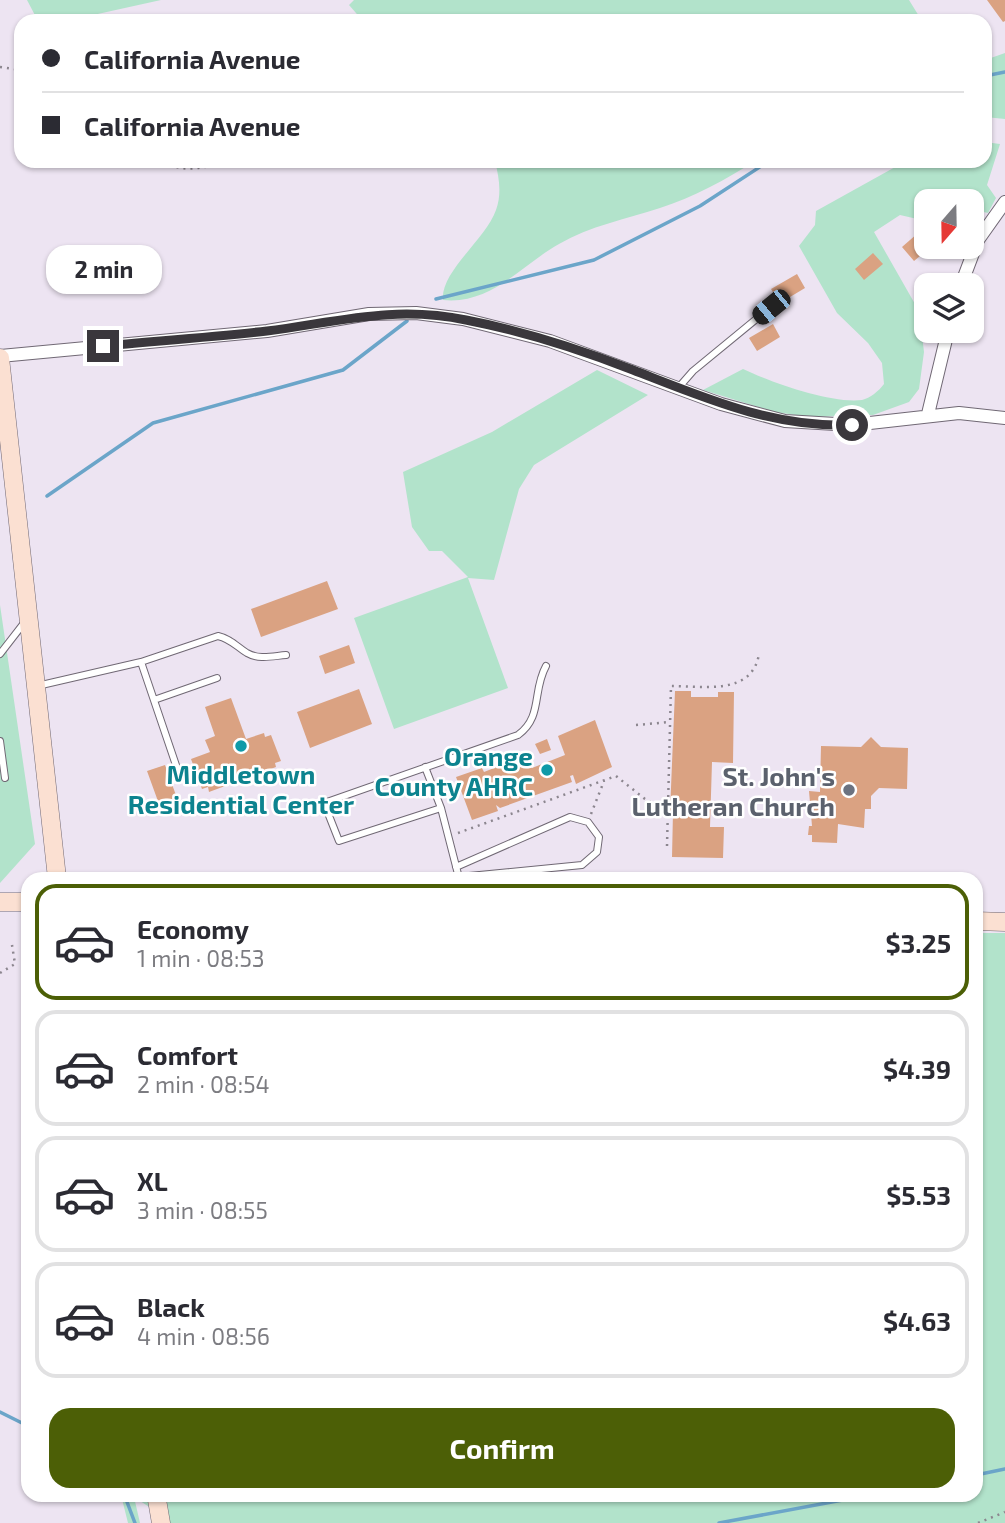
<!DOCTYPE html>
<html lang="en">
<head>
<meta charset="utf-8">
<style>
	:root { --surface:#fff; --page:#f7f7f7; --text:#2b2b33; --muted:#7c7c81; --line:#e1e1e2; --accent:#4c5f06 }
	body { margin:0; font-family:"Exo 2",sans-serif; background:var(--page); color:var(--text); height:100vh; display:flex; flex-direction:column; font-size:26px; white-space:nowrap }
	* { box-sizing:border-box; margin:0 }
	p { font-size:23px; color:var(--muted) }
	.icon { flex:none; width:38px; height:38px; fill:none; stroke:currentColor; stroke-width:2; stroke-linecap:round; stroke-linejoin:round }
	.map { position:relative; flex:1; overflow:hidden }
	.panel { position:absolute; left:21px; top:872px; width:962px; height:630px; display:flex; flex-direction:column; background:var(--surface); border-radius:21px; box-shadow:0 2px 5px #0004 }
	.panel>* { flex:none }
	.top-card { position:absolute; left:14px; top:14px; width:978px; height:154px; border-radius:21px; box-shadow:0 2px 5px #0004; display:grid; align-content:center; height:154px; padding:0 28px; background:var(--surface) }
	.needle { width:46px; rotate:200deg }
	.buttons { position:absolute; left:914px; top:189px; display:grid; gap:14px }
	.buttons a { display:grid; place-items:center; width:70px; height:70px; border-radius:14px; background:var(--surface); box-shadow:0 2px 5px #0004; font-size:35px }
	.end { position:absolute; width:32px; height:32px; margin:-16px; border:9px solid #3a373c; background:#fff; box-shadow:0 0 0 4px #fff }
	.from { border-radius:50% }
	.bubble { position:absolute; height:49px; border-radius:21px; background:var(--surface); box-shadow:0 2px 5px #0004; font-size:23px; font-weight:700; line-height:49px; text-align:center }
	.car { position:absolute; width:21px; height:42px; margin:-21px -10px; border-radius:9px; box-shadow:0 0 5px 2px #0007; background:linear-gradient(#222 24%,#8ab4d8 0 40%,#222 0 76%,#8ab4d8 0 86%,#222 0) }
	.top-card b { display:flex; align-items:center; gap:24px; height:66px; font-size:26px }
	.top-card b+b { border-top:2px solid var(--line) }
	.top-card i { width:18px; height:18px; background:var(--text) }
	ul { padding:12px 0 0; list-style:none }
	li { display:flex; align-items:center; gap:21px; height:116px; margin:0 14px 10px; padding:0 14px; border:4px solid var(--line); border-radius:21px }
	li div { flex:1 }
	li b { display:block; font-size:26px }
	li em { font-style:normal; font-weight:700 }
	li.selected { border-color:var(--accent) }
	li>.icon { width:63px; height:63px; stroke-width:1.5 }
	.primary-button { display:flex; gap:14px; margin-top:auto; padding:14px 28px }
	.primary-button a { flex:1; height:80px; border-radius:21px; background:var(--accent); color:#fff; font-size:28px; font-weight:700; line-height:80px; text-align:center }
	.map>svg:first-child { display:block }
</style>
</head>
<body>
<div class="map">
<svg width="1005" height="1523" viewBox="0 0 1005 1523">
	<rect width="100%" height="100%" fill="#ede4f2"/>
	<path fill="#b2e3cb" d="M27,0H161L66,21H38Z
		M354,0H909L922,21H363L349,5Z
		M1005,53V119L985,117V60Z
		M985,142L1000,144L987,185L996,198L988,213L971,209V201H926V221L900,215L874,232L919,311L924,352L919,389L909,402L873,415L810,417L775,412L703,390L743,369C770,382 831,404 862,400C870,398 879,391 884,384L882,363L868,343L837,313L799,246L815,225L816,211L906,161H985Z
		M495,161H755C727,179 692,198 660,208C626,219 590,226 559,244C520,266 491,305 443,300C440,272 486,239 496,210C502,194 499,177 495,161Z
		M597,370L648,395L534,465L519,489L494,580L468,578L508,688L394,729L354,618L468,577L442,551H429L412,527L403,472L492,432Z
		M0,605L35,844L0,883Z
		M977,933H1005V1523H162L160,1514L134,1497L140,1523H128L121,1495L976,1494Z"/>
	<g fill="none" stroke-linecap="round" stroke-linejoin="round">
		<path stroke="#6ba5c9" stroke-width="3.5" d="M985,76L1005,72
			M436,299L594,260L700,206L769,161
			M47,496L153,423L343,370L407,321
			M0,1412L28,1426
			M976,1475L1005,1469
			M124,1494L135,1523
			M719,1523L875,1494"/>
	</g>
	<path fill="#daa282" d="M987,0H1005V21L1003,22Z
		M926,226V247H931L914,261L902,247Z
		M873,253L883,264L864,280L855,269Z
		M797,274L805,288L780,303L771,289Z
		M773,324L780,337L757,351L749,338Z
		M327,581L338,609L261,637L251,609Z
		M349,645L355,663L325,674L319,656Z
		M359,689L372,724L310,748L297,712Z
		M675,691H691V697H718V692H734L733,763L712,762L710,827H724L723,858L672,857L673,812H670Z
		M231,698L246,739L264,733L265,737L271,735L281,761L275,763L276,767L209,792L208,787L202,789L191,759L210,752L205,740L215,736L205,707Z
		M595,720L612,767L576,784L573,775L570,776L572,782L500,808L496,805L498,811L472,820L456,777L482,768L484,772L527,755L532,768L565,755L558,736Z
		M871,737L881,747L908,748L907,789L879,788L871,796V809H865L864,828L838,824L837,843L812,842V835H808L809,826H812L809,791L820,792L821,746L861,747Z
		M547,739L551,750L540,754L535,744Z
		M165,765L177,798L159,804L147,771Z"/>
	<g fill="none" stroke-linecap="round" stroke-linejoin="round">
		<g stroke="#706874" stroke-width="8">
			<path id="lane" d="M679,387L693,371L771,307
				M0,654L24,623
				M141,662L180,777
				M37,686L141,662L218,636C231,639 236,646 247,653C259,660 273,656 286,655
				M154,700L217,678
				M0,741L5,778
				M425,767L441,808L339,841L324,803L518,735C543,717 532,691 546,666
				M441,808L459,878
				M456,867L570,817L588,822L599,837L597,852L582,865L459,877"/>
		</g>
		<g stroke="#706874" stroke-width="14">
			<path id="street" d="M961,285L978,240L1005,202
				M0,356L267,331L369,314L416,313L463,319L550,341L721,404L785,421L852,425L959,413L1005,418
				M928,414L948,331"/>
		</g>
		<g stroke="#706874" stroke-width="19">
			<path id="secondary" d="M0,358L57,878
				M0,902H28
				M976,921L1005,922
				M156,1494L161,1523"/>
		</g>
		<path stroke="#8c868f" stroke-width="2.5" stroke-dasharray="2 5" stroke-linecap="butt" d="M0,67L21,70
			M164,161C182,175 210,166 230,161
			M636,725L670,722
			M591,814L604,781
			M458,833L616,776L645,799L668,811
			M667,846L671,686C703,686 752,696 759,654
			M0,973L15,964L12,945
			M978,1523L1005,1512"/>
		<use href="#lane" stroke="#fff" stroke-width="6"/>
		<use href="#street" stroke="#fff" stroke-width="12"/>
		<use href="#secondary" stroke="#fbe0d2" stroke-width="18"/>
	</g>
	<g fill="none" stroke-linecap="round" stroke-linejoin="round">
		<path stroke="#3a373c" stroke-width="9" d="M103,346C157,341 212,337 267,331C337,322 394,305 466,320C523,331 579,349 633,370C705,398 773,428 852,425"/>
	</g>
	<g fill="#0f9aa8" stroke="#fff" stroke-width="2.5">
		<circle cx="241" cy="746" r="7"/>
		<circle cx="547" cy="770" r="7"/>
	</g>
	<circle fill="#6b7280" stroke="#fff" stroke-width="2.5" cx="849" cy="790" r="7"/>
	<g text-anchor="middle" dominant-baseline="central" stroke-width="5" stroke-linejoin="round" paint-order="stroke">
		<g font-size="26" font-weight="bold" fill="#0d838f" stroke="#fff" text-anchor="end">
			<text x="533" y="755">Orange<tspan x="533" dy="30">County AHRC</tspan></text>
			<text x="241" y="773" text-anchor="middle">Middletown<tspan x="241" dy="30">Residential Center</tspan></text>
		</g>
		<g font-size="26" font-weight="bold" fill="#5b616d" stroke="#fff" text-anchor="end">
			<text x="835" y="775">St. John's<tspan x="835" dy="30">Lutheran Church</tspan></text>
		</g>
	</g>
</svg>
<div class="buttons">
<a><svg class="needle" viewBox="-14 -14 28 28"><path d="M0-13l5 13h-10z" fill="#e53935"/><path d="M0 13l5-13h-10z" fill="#7c7c81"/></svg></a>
<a><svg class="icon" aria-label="layers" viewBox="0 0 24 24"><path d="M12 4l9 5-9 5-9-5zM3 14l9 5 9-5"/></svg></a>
</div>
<i class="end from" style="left:852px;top:425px"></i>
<i class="end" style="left:103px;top:346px"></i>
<div class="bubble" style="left:46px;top:245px;width:116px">2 min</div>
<i class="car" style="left:771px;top:307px;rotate:231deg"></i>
<div class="top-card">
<b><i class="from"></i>California Avenue</b>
<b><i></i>California Avenue</b>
</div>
<section class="panel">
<ul>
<li class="selected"><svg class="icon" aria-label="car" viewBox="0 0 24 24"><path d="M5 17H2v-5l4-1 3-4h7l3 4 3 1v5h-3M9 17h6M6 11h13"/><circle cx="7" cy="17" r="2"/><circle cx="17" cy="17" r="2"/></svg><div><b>Economy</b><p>1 min · 08:53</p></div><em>$3.25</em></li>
<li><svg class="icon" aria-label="car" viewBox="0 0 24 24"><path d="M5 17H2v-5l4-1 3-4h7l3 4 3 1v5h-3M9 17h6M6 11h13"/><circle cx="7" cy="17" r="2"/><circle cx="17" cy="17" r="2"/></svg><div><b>Comfort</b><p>2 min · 08:54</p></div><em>$4.39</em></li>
<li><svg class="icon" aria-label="car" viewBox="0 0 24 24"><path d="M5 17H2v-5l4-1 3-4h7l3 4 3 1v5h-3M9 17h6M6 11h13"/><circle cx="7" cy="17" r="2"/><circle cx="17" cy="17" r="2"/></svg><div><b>XL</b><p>3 min · 08:55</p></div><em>$5.53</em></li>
<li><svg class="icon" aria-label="car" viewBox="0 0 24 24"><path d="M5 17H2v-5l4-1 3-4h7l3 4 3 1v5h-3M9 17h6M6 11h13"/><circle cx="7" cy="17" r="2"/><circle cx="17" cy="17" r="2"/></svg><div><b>Black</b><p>4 min · 08:56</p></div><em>$4.63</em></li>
</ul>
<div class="primary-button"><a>Confirm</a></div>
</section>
</div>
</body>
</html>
